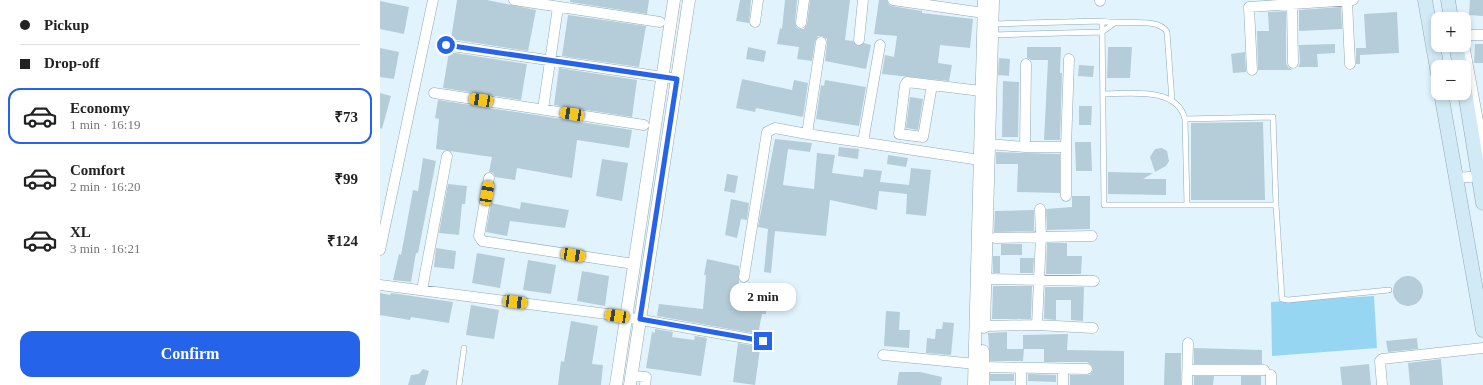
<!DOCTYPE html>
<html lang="en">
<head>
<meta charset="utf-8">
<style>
	:root { --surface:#fff; --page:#f6f6f6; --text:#222; --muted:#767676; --line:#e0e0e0; --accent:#2563eb }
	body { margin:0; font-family:"Times New Roman",serif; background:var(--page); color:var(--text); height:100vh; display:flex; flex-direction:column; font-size:15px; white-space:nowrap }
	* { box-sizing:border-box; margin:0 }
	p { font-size:13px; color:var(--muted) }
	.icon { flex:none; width:22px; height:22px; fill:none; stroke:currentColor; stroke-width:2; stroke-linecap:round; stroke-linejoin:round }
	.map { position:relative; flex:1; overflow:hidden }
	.details { display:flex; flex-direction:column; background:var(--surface); width:380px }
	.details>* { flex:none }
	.top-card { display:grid; align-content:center; height:88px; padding:0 20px; background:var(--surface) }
	.tools { position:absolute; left:1051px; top:12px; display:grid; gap:8px }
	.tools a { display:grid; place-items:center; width:40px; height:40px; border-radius:8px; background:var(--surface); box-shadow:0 2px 6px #0003; font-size:20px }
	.end { position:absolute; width:18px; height:18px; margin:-9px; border:5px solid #2563eb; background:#fff; box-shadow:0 0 0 2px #fff }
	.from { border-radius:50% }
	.bubble { position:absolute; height:28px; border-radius:12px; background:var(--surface); box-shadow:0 2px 6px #0003; font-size:13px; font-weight:700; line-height:28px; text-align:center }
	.car { position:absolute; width:12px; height:24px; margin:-12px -6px; border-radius:5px; box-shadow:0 0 3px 1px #0007; background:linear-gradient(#f5c518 24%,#345 0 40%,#f5c518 0 76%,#345 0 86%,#f5c518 0) }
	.top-card b { display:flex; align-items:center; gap:14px; height:38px; font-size:15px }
	.top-card b+b { border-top:1px solid var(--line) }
	.top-card i { width:10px; height:10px; background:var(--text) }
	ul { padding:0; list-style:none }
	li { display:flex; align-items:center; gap:12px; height:56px; margin:0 8px 6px; padding:0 12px; border:2px solid transparent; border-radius:12px }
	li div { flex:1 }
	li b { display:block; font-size:15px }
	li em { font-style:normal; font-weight:700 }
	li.current { border-color:var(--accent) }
	li>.icon { width:36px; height:36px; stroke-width:1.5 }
	.primary-button { display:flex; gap:8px; margin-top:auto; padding:8px 20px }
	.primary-button a { flex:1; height:46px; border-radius:12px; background:var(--accent); color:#fff; font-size:16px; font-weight:700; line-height:46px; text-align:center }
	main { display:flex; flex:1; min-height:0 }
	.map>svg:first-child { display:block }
</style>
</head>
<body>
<main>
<section class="details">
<div class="top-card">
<b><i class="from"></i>Pickup</b>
<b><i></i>Drop-off</b>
</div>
<ul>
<li class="current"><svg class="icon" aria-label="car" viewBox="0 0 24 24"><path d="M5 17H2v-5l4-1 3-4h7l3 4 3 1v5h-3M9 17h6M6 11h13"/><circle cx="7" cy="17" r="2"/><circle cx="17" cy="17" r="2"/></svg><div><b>Economy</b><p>1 min · 16:19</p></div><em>₹73</em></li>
<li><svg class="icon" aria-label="car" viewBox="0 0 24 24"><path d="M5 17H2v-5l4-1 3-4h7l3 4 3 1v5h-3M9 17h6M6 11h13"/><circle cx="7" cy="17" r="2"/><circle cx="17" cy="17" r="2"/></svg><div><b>Comfort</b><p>2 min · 16:20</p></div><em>₹99</em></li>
<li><svg class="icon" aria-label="car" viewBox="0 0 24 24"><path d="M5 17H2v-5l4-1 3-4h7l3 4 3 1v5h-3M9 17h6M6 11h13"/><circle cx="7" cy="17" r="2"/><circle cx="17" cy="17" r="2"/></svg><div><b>XL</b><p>3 min · 16:21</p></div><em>₹124</em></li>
</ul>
<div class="primary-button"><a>Confirm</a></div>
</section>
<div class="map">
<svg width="1103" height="385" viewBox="0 0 1103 385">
	<rect width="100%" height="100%" fill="#e1f4fd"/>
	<path fill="#97d6f3" d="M994,296L997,348L892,356L891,302Z"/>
	<path fill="#b5cdd8" d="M77,0H107L156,10L148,51L71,39Z
		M190,0H269L267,14L190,2Z
		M360,0H371L369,23L356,21Z
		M405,0H417L415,23L417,28L421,29H424L427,24L430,0H470L465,40L473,41L478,46L484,43L491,45L486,69L445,61L447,43V39L442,36H438L435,41L432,61L417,59L419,47L397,44L400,28L402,29Z
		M499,0H507L509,5L512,6L542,11V13L593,19L590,48L560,45L558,63L572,65L569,81L502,74L505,55L514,57L517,36L494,34Z
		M1090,0H1103V16L1089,15Z
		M0,1L29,7L24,34L0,29Z
		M961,7L962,29L919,31V10Z
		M906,11V63L908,67L912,70H878L877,31H889L888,12Z
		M1017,12L1019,53L980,55V64H976V48H986L984,14Z
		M188,15L266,26L259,67L182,56Z
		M955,44V53L937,54L938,67H918L920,63L919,45Z
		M1095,44H1103V63H1094Z
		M368,47L386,51L384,62L366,59Z
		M647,47H681L680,73H682L680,140H664L668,60H651L647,58Z
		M728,47H752L750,78H727Z
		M0,48L19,52L14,79L0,77Z
		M69,52L147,64L141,100L63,88Z
		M865,52L866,72L853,73L851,54Z
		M619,58L630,59L629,76L618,75Z
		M699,65L714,66L713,77L698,76Z
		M179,68L257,80L252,117L174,105Z
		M362,79L412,90L414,80L428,83L423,117L376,108L375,112L356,108Z
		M445,80L486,87L479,126L436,119L441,85L444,86Z
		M623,81L639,82L638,137H622Z
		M0,93L11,96L2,129L0,128Z
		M530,97L543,99L538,130L526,128Z
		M58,100L252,130L249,148L197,140L192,178L137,168L135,180L115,177L113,173L109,172L112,157L56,149L59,119L55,118Z
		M699,106H712L711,125H699Z
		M883,122L885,200H811V123Z
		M395,139L432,143L430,152L408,149L403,185L434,189L437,153L455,155L452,173L483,177L484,169L502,171L500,182L529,185L531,168L551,170L546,216L526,214L527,194L499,191L497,210L450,200L446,236L395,231L391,273L384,272L388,229L378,227Z
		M695,142H711L712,171H696Z
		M459,147L479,149L478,159L458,156Z
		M782,148L787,151L789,161L786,166L775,172L770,157L775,149Z
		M616,152L680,154V193L637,192L638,164H616Z
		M508,155L528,158L526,167L507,164Z
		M43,158L56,161L38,253H36L31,282L13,280L19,254L21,255L33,190L38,191Z
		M222,159L248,163L242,201L216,196Z
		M728,172L773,173L763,179H786V195L728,194Z
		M347,174L358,176L355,193L344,191Z
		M68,184L87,186L85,204H82L79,235L59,233Z
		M692,196H710V229L667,230L666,209L692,207Z
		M351,199L369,203L367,220L361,219L357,238L345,235Z
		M141,202L189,210L185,228L130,221L127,236L106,232L111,203L140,209Z
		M654,210V231L614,232L615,211Z
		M667,243H687V256H702L701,274H666Z
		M621,244H642V255H621Z
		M56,248L76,251L74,269L54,267Z
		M97,253L125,258L120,288L92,283Z
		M613,256H620V273H613Z
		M640,258H654L653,273H640Z
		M327,259L359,266V287L387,292L386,314H382L378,334L277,316L279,304L323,309L326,275H324Z
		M148,260L176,265L171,294L143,290Z
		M202,271L229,276L225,306L197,301Z
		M1013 291a15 15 0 1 1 30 0a15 15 0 1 1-30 0Z
		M613,286H652L651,319H612Z
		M665,287H704L703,321L691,320V300H676V320L664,319Z
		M0,293L10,295L11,293L73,302L69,323L31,317L30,320L0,315Z
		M91,305L119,310L114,339L86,335Z
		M506,311L520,312L519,330H530L529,348L504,346Z
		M191,321L218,326L212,364L223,365L221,385H178L181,361L184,362Z
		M563,322L574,323L571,355L546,353L547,338L555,339L556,329H562Z
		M275,329L293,332L292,337L314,340L315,336L327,338L321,376L266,368L272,332L275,333Z
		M627,332V349H644L643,361H610L608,333Z
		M688,334L687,350L744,351V385H690V375H710L713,370L712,366L707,362H664V349H643V335Z
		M1037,338L1038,349L1008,352L1006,341Z
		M358,343L376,346V349H380L375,385L353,382Z
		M814,348L882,350V364H814Z
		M785,353H801V385H784Z
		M1061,359L1063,385H1030L1028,363Z
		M989,364L991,385H962L960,367Z
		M43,369L49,371L45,385H28L31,375L39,374Z
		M519,372H540L562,377L561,385H517Z
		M610,374H634V381H610Z
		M648,374L676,375V382L648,381Z
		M814,376H834L833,385H814Z
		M861,376H881V385H861Z"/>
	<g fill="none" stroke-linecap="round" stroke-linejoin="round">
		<g stroke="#91a8b3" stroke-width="6">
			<path id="service" d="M722,21L724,205H896L902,299L908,300L1009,290
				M612,24L722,21C738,26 778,16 787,32L792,101
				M613,35L722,32L733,24
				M723,94C748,94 797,86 805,119L807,205
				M805,119L893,117L896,205
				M79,385L84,348"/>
		</g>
		<g stroke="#91a8b3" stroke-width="11">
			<path id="minor" d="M134,0L280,22
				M513,0L604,13
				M720,0V1
				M967,1L970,64
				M912,5L913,63
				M375,22L378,0
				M421,23L424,0
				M1084,35H1103
				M479,40L483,0
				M65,45L297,79
				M872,70L869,7L973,0
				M552,85L543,137L519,134L525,85L527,82L601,91
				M54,93L264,125
				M163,109L178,7
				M427,134L441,42
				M483,142L500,45
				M609,144L645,147H686
				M645,147L646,64
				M109,178L99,236L102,241L254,264
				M1076,178L1103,176
				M686,196V147L689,59
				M615,238L712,236
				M0,250L53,0
				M364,277L387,132L395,128L427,134L600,160
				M606,279L714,281
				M0,285L227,314L383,341
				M42,290L67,156
				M657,325L661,236L660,209
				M604,326L657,325L713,328
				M503,355L596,364
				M604,367L707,369
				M683,369V385
				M808,370H884
				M251,376L266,377L265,385
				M641,385V369
				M807,385L808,343
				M891,385V375
				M1002,385L1000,361L1002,359L1103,348"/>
		</g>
		<g stroke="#91a8b3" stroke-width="13">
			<path id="tertiary" d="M1084,50L1103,154
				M604,327L613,0
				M236,385L294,0
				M250,385L309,0
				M594,385L604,0
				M603,385V351"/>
		</g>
		<g stroke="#91a8b3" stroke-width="15">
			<path id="secondary" d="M1045,0L1058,74
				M1068,0L1071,19
				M1076,45L1080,67
				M1084,86L1103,203
				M1061,93L1103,330"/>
		</g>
		<use href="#service" stroke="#fff" stroke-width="5"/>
		<use href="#minor" stroke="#fff" stroke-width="10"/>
		<use href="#tertiary" stroke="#fff" stroke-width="12"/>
		<use href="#secondary" stroke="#d1eaf5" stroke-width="14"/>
	</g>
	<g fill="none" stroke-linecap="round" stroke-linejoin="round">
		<path stroke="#2563eb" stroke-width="5" d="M66,45L297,79L260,319L383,341"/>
	</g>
</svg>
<div class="tools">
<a>+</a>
<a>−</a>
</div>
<i class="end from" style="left:66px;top:45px"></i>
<i class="end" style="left:383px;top:341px"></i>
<div class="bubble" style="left:350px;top:283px;width:66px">2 min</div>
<i class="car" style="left:101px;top:100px;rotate:279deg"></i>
<i class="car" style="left:192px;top:114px;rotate:279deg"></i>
<i class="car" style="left:107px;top:193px;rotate:10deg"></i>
<i class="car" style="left:193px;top:255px;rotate:99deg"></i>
<i class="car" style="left:135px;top:302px;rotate:97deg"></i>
<i class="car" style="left:237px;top:316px;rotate:279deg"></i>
</div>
</main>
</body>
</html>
